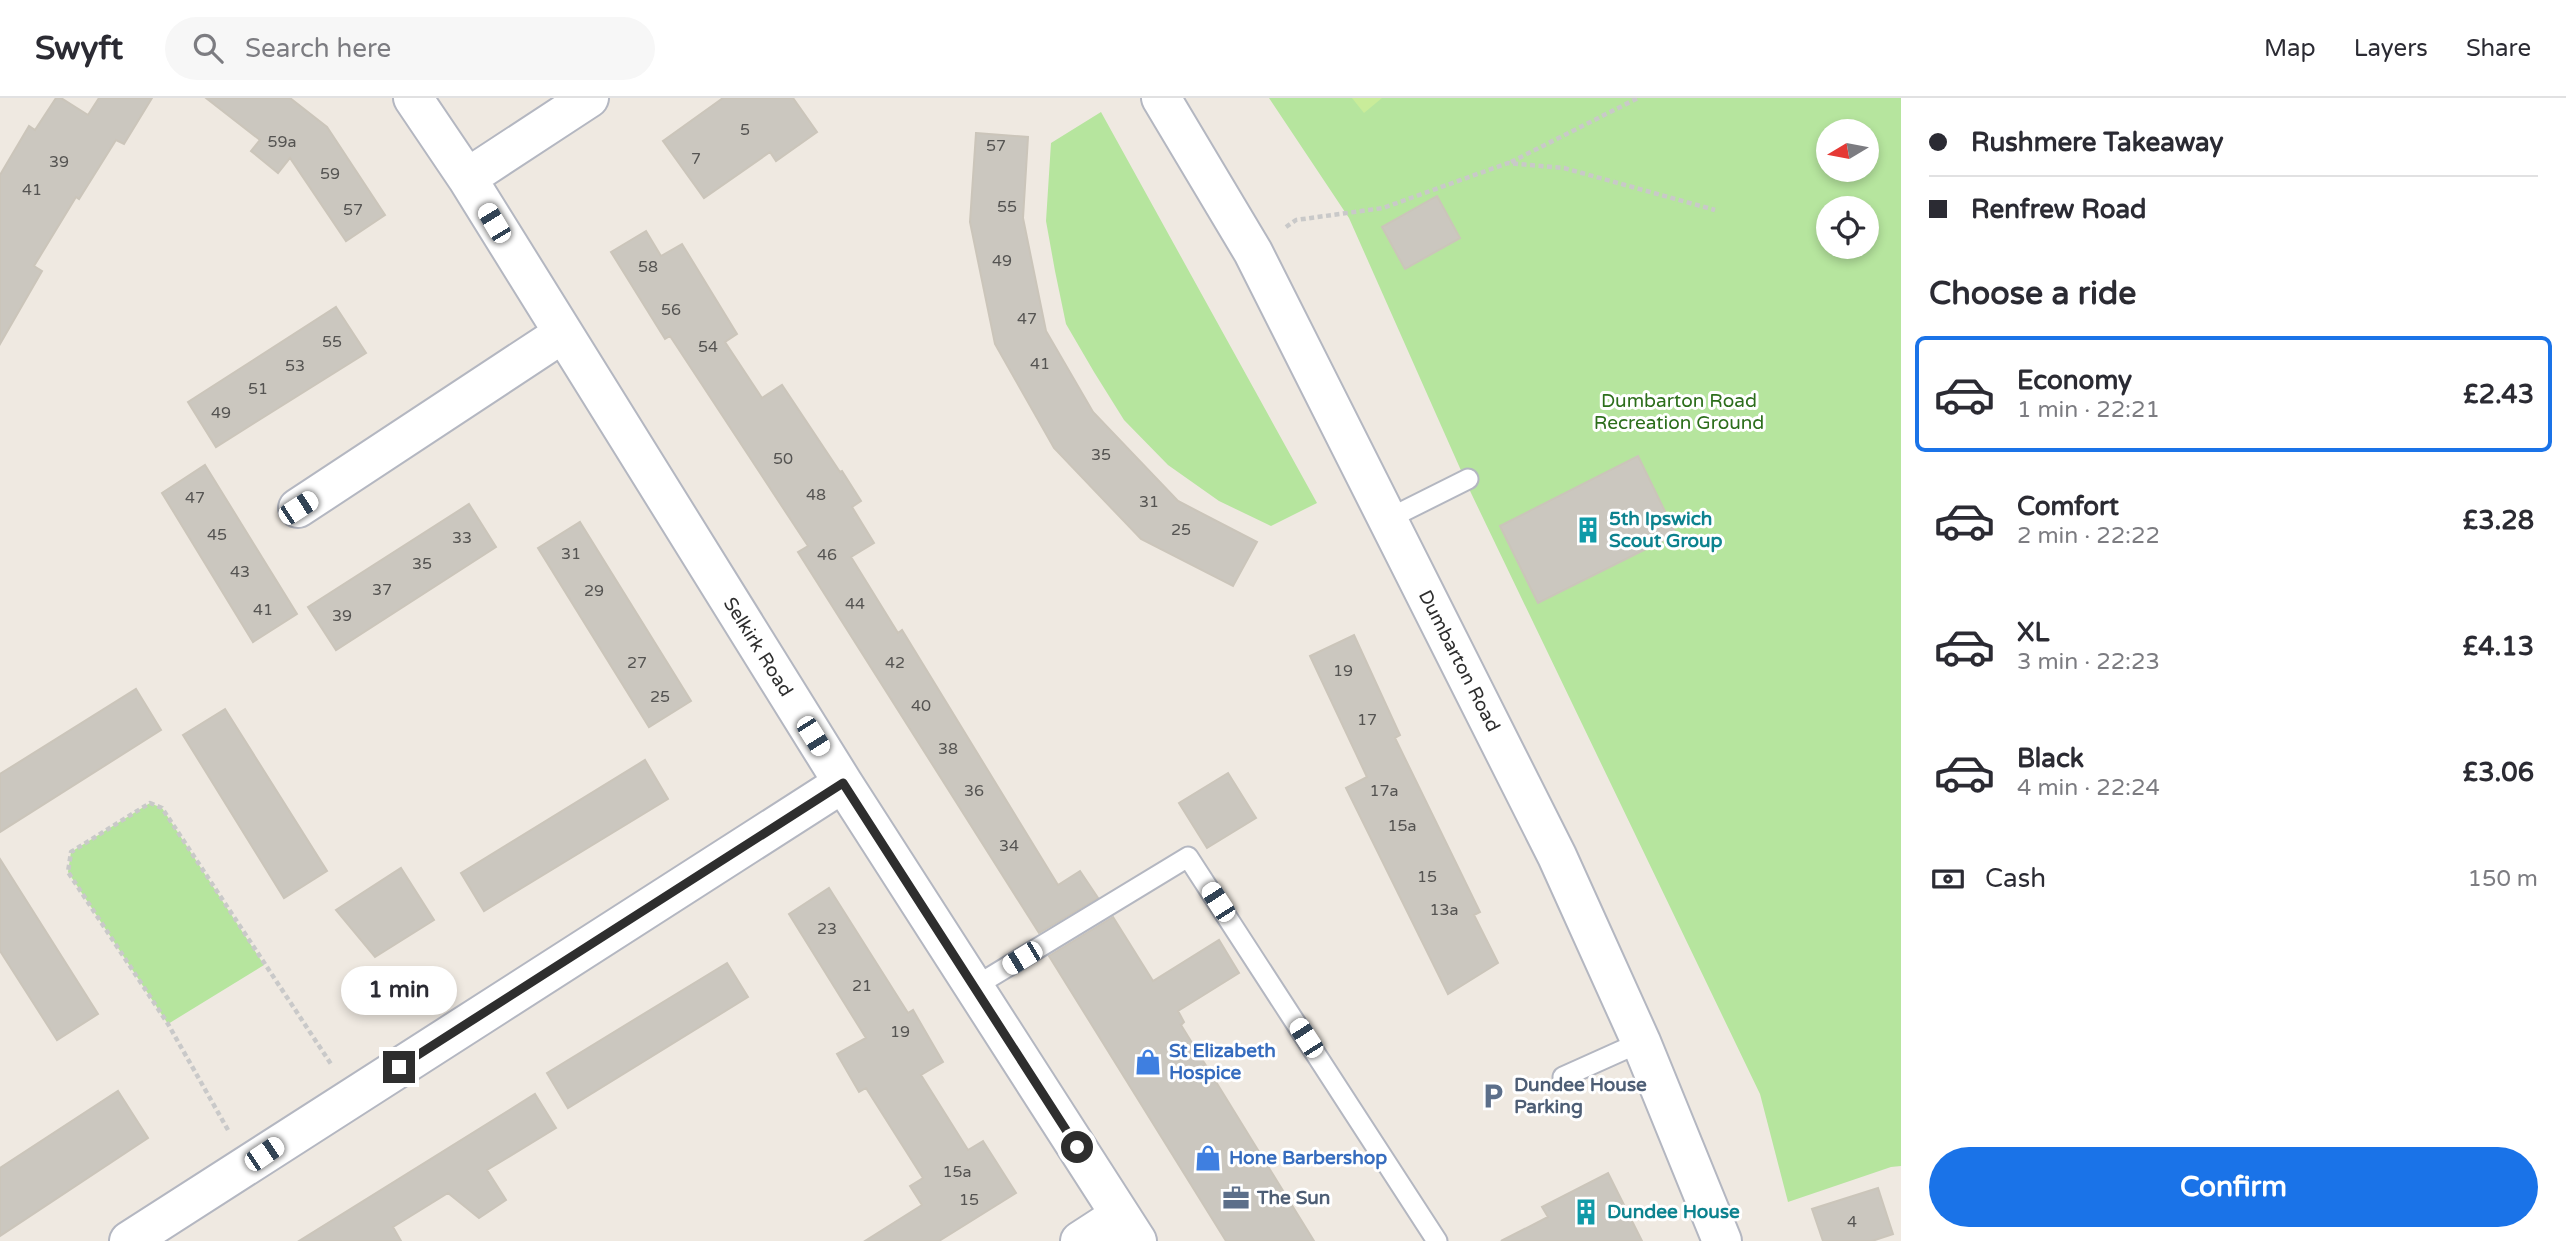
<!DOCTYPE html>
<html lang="en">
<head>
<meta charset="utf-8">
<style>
	:root { --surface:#fff; --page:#f7f7f7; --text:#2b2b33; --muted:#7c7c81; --line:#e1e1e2; --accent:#1a73e8 }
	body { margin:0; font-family:"Varela Round",sans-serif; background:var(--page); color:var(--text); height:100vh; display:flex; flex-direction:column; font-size:26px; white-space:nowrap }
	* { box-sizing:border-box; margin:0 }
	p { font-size:23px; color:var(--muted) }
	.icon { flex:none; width:38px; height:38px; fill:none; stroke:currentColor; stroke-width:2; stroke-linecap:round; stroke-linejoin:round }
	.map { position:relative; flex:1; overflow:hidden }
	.drawer { display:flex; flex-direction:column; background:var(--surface); width:665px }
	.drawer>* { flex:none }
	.hud { display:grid; align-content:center; height:154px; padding:0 28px; background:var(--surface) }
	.needle { width:46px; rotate:260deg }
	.tools { position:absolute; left:1816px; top:21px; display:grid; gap:14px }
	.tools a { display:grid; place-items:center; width:63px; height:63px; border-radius:50%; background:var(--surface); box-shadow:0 4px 10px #0003; font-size:35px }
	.end { position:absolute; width:32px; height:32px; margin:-16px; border:9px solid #2e2e2e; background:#fff; box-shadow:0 0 0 4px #fff }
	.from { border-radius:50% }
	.bubble { position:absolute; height:49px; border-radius:24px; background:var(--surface); box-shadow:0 4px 10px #0003; font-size:23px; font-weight:700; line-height:49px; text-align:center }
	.car { position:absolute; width:21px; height:42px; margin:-21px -10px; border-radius:9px; box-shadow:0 0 5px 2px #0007; background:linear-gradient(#fff 24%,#345 0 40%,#fff 0 76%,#345 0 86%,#fff 0) }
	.hud b { display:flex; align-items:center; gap:24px; height:66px; font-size:26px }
	.hud b+b { border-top:2px solid var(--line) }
	.hud i { width:18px; height:18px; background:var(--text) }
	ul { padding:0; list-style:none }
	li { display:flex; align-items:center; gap:21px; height:116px; margin:0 14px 10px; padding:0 14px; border:4px solid transparent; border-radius:10px }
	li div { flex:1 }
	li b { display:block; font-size:26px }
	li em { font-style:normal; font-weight:700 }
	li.on { border-color:var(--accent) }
	li>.icon { width:63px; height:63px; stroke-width:1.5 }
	h2 { padding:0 28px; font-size:32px; line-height:84px }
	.pay { display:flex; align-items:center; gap:18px; height:77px; padding:0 28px; font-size:26px }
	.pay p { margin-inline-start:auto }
	.button { display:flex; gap:14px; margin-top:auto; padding:14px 28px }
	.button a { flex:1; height:80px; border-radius:42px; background:var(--accent); color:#fff; font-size:28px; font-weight:700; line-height:80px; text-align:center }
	header { display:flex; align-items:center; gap:42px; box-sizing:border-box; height:98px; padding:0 35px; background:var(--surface); border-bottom:2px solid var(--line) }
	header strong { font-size:33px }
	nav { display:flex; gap:38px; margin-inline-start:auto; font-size:24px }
	.search { width:490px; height:63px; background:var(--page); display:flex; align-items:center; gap:18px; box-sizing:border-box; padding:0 24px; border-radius:38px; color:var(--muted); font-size:26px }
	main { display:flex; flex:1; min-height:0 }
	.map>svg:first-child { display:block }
</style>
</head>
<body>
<header>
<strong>Swyft</strong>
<div class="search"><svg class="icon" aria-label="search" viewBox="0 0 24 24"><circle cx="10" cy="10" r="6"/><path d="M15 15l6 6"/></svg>Search here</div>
<nav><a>Map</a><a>Layers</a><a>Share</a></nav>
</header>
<main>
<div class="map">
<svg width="1901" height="1143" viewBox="0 0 1901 1143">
	<rect width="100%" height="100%" fill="#efe9e1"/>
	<path fill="#b6e59e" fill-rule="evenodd" d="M1269,0H1901V1068L1891,1069L1788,1104L1760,996L1471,395L1349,120ZM1829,33H1867V72H1829ZM1829,110H1867V149H1829Z
		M1101,14L1317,405L1271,428L1219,403L1168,367L1124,322L1094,274L1066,226L1055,173L1046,123L1051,45Z
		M150,705L162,710L264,867L168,926L68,774L71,754Z"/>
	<path fill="#c9ec9a" d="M1352,0H1382L1364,15Z"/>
	<path fill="#cbc7bf" stroke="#cbc5ba" stroke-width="2" d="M56,0H61L88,17L99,0H152L124,46L116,42L79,101L76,99L34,168L42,173L0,246V77L29,28L35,32Z
		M206,0H290L327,29L385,117L346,143L290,60L278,75L251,53L260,42Z
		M723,0H793L817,34L776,63L770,54L704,100L663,43Z
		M976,35L1028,39L1023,120L1046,233L1093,314L1178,403L1257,444L1233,488L1141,441L1054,350L995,246L970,124Z
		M1437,98L1460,140L1405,171L1382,129Z
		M646,133L661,158L682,146L737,236L725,244L762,300L782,287L840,374L842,373L861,403L852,409L874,445L851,459L898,535L902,532L1058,787L1080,773L1098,800L1039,835L798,454L808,448L670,238L665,241L611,154Z
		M336,209L366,255L216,349L188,304Z
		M1638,358L1676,436L1538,505L1500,428Z
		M205,367L297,516L253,544L162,395Z
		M469,406L496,449L336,552L308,509Z
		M580,424L691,603L649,629L538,450Z
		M1354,537L1400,637L1395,640L1480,814L1474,817L1498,865L1448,896L1346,690L1367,679L1310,558Z
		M136,591L161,632L0,734V676Z
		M225,611L327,773L284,800L183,637Z
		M645,662L668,701L484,813L461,775Z
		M1228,675L1256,720L1207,750L1179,705Z
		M0,761L98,916L57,942L0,853Z
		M401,770L434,822L375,859L336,812Z
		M829,790L908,915L913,912L943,964L921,977L968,1052L983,1043L1016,1095L939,1143H865L922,1107L910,1088L923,1080L866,990L859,994L837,956L866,940L789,816Z
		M1113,819L1153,883L1219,842L1239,875L1178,913L1184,924L1181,927L1314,1143H1226L1049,858Z
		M727,865L748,899L568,1010L547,975Z
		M118,993L148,1040L0,1138V1070Z
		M535,996L556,1030L487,1072L506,1102L479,1120L448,1095L393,1129L401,1143H299Z
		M1608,1075L1642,1143H1501L1548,1119L1542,1109Z
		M1878,1090L1893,1136L1872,1143H1823L1812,1111Z"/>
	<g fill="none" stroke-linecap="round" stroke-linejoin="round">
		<g stroke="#b4b7c1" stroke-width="23">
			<path id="service" d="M1388,421L1468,381
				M974,889L1188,759L1437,1143
				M1563,979L1641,944"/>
		</g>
		<g stroke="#b4b7c1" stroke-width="42">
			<path id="minor" d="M413,0L467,80L843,685L1137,1143
				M1161,0L1253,154L1557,758L1641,944L1722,1143
				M467,80L589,0
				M298,410L562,236
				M129,1143L843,685
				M1080,1143L1120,1117"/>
		</g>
		<path stroke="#c9c9c9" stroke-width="4.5" stroke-dasharray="5 3.5" stroke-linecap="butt" d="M1511,64L1638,0
			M1286,129L1296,122L1383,110L1508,65L1564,70L1715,112
			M228,1032L168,926L68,774L71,754L150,705L162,710L331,966"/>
		<use href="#service" stroke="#fff" stroke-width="19"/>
		<use href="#minor" stroke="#fff" stroke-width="38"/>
	</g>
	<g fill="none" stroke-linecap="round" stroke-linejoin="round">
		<path stroke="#2e2e2e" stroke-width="9" d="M399,969L843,685L1077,1049"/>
	</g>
	<defs>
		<g id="building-bare" transform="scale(2.1)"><path d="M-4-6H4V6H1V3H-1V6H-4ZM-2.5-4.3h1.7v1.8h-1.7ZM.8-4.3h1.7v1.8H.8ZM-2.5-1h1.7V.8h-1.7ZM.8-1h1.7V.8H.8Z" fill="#0f9aa8" stroke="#fff" stroke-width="2.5" paint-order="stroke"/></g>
		<g id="shop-bare" transform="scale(2.1)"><path d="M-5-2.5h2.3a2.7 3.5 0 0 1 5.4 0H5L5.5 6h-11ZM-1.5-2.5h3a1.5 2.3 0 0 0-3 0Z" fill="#3f7fe0" stroke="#fff" stroke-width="2.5" paint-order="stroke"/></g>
		<g id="parking-bare" transform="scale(2.1)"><path d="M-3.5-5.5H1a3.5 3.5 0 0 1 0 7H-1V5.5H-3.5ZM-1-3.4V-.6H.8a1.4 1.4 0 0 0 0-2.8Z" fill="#5c6f8a" stroke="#fff" stroke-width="2.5" paint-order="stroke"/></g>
		<g id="office-bare" transform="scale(2.1)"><path d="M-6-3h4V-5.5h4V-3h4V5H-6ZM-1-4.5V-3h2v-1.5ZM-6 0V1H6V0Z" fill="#5c6f8a" stroke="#fff" stroke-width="2.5" paint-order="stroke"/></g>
	</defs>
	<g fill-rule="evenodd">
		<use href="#building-bare" x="1588" y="432"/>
		<use href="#shop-bare" x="1148" y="964"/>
		<use href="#parking-bare" x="1493" y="998"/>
		<use href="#shop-bare" x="1208" y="1060"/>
		<use href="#office-bare" x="1236" y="1100"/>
		<use href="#building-bare" x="1586" y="1114"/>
	</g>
	<g text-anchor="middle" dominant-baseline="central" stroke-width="6" stroke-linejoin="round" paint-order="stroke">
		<g font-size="16" fill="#555452">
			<text x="745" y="32">5</text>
			<text x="282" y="44">59a</text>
			<text x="996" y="48">57</text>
			<text x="696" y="61">7</text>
			<text x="59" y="64">39</text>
			<text x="330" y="76">59</text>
			<text x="32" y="92">41</text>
			<text x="1007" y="109">55</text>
			<text x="353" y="112">57</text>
			<text x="1002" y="163">49</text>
			<text x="648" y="169">58</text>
			<text x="671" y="212">56</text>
			<text x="1027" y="221">47</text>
			<text x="332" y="244">55</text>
			<text x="708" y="249">54</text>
			<text x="1040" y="266">41</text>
			<text x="295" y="268">53</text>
			<text x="258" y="291">51</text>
			<text x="221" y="315">49</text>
			<text x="1101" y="357">35</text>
			<text x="783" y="361">50</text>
			<text x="816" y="397">48</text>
			<text x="195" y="400">47</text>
			<text x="1149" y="404">31</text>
			<text x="1181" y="432">25</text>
			<text x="217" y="437">45</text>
			<text x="462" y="440">33</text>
			<text x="571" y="456">31</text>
			<text x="827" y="457">46</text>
			<text x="422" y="466">35</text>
			<text x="240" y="474">43</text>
			<text x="382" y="492">37</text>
			<text x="594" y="493">29</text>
			<text x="855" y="506">44</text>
			<text x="263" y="512">41</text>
			<text x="342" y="518">39</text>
			<text x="637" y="565">27</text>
			<text x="895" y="565">42</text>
			<text x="1343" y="573">19</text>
			<text x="660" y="599">25</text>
			<text x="921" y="608">40</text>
			<text x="1367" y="622">17</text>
			<text x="948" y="651">38</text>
			<text x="974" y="693">36</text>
			<text x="1384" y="693">17a</text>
			<text x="1402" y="728">15a</text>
			<text x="1009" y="748">34</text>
			<text x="1427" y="779">15</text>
			<text x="1444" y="812">13a</text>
			<text x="827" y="831">23</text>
			<text x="862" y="888">21</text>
			<text x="900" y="934">19</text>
			<text x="957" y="1074">15a</text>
			<text x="969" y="1102">15</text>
			<text x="1852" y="1124">4</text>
		</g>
		<g font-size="19" fill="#2c6e1b" stroke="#fff">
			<text x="1679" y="303">Dumbarton Road<tspan x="1679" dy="22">Recreation Ground</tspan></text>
		</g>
		<g font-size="19" font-weight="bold" fill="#0d838f" stroke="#fff" text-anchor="start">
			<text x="1609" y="421">5th Ipswich<tspan x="1609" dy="22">Scout Group</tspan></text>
			<text x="1607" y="1114">Dundee House</text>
		</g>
		<g font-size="19" fill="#2e2e2e" stroke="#fff">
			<text transform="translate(758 549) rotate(58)">Selkirk Road</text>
			<text transform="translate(1459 563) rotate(63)">Dumbarton Road</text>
		</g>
		<g font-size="19" font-weight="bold" fill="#366cbe" stroke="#fff" text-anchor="start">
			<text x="1169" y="953">St Elizabeth<tspan x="1169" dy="22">Hospice</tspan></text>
			<text x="1229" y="1060">Hone Barbershop</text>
		</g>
		<g font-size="19" font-weight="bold" fill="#4e5e75" stroke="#fff" text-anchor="start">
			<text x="1514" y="987">Dundee House<tspan x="1514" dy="22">Parking</tspan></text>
			<text x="1257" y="1100">The Sun</text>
		</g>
	</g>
</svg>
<div class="tools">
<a><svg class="needle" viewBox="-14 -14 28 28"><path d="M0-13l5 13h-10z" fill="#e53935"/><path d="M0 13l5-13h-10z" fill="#7c7c81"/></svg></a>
<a><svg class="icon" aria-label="locate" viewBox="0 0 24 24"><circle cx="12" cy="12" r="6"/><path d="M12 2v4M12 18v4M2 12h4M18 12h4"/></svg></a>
</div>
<i class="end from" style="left:1077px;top:1049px"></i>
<i class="end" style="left:399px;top:969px"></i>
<div class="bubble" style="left:341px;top:868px;width:116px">1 min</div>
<i class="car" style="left:494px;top:125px;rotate:329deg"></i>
<i class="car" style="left:298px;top:410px;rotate:57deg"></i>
<i class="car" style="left:813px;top:638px;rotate:148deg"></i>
<i class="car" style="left:1218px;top:804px;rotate:327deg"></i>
<i class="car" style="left:1022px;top:860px;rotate:239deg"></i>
<i class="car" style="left:1306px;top:940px;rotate:327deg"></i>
<i class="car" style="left:264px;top:1056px;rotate:56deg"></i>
</div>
<section class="drawer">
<div class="hud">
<b><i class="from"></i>Rushmere Takeaway</b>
<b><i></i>Renfrew Road</b>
</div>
<h2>Choose a ride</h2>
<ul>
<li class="on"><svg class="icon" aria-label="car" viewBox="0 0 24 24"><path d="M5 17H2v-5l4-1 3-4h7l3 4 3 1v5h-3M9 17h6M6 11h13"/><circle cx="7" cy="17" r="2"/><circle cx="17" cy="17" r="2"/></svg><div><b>Economy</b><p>1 min · 22:21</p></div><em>£2.43</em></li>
<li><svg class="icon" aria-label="car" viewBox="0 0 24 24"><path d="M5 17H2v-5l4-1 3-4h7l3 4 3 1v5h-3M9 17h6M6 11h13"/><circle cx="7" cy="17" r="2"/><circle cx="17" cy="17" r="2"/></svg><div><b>Comfort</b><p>2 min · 22:22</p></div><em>£3.28</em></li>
<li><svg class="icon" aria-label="car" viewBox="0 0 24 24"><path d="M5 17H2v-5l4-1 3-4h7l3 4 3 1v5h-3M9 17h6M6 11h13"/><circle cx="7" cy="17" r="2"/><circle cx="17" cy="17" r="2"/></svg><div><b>XL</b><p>3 min · 22:23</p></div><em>£4.13</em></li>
<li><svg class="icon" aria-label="car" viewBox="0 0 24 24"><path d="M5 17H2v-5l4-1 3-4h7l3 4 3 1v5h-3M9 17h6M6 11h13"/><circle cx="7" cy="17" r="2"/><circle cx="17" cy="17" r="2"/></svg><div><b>Black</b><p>4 min · 22:24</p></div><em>£3.06</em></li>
</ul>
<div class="pay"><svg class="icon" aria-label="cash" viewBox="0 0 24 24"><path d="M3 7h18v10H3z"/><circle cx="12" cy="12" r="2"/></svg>Cash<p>150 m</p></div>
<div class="button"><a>Confirm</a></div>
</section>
</main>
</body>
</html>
